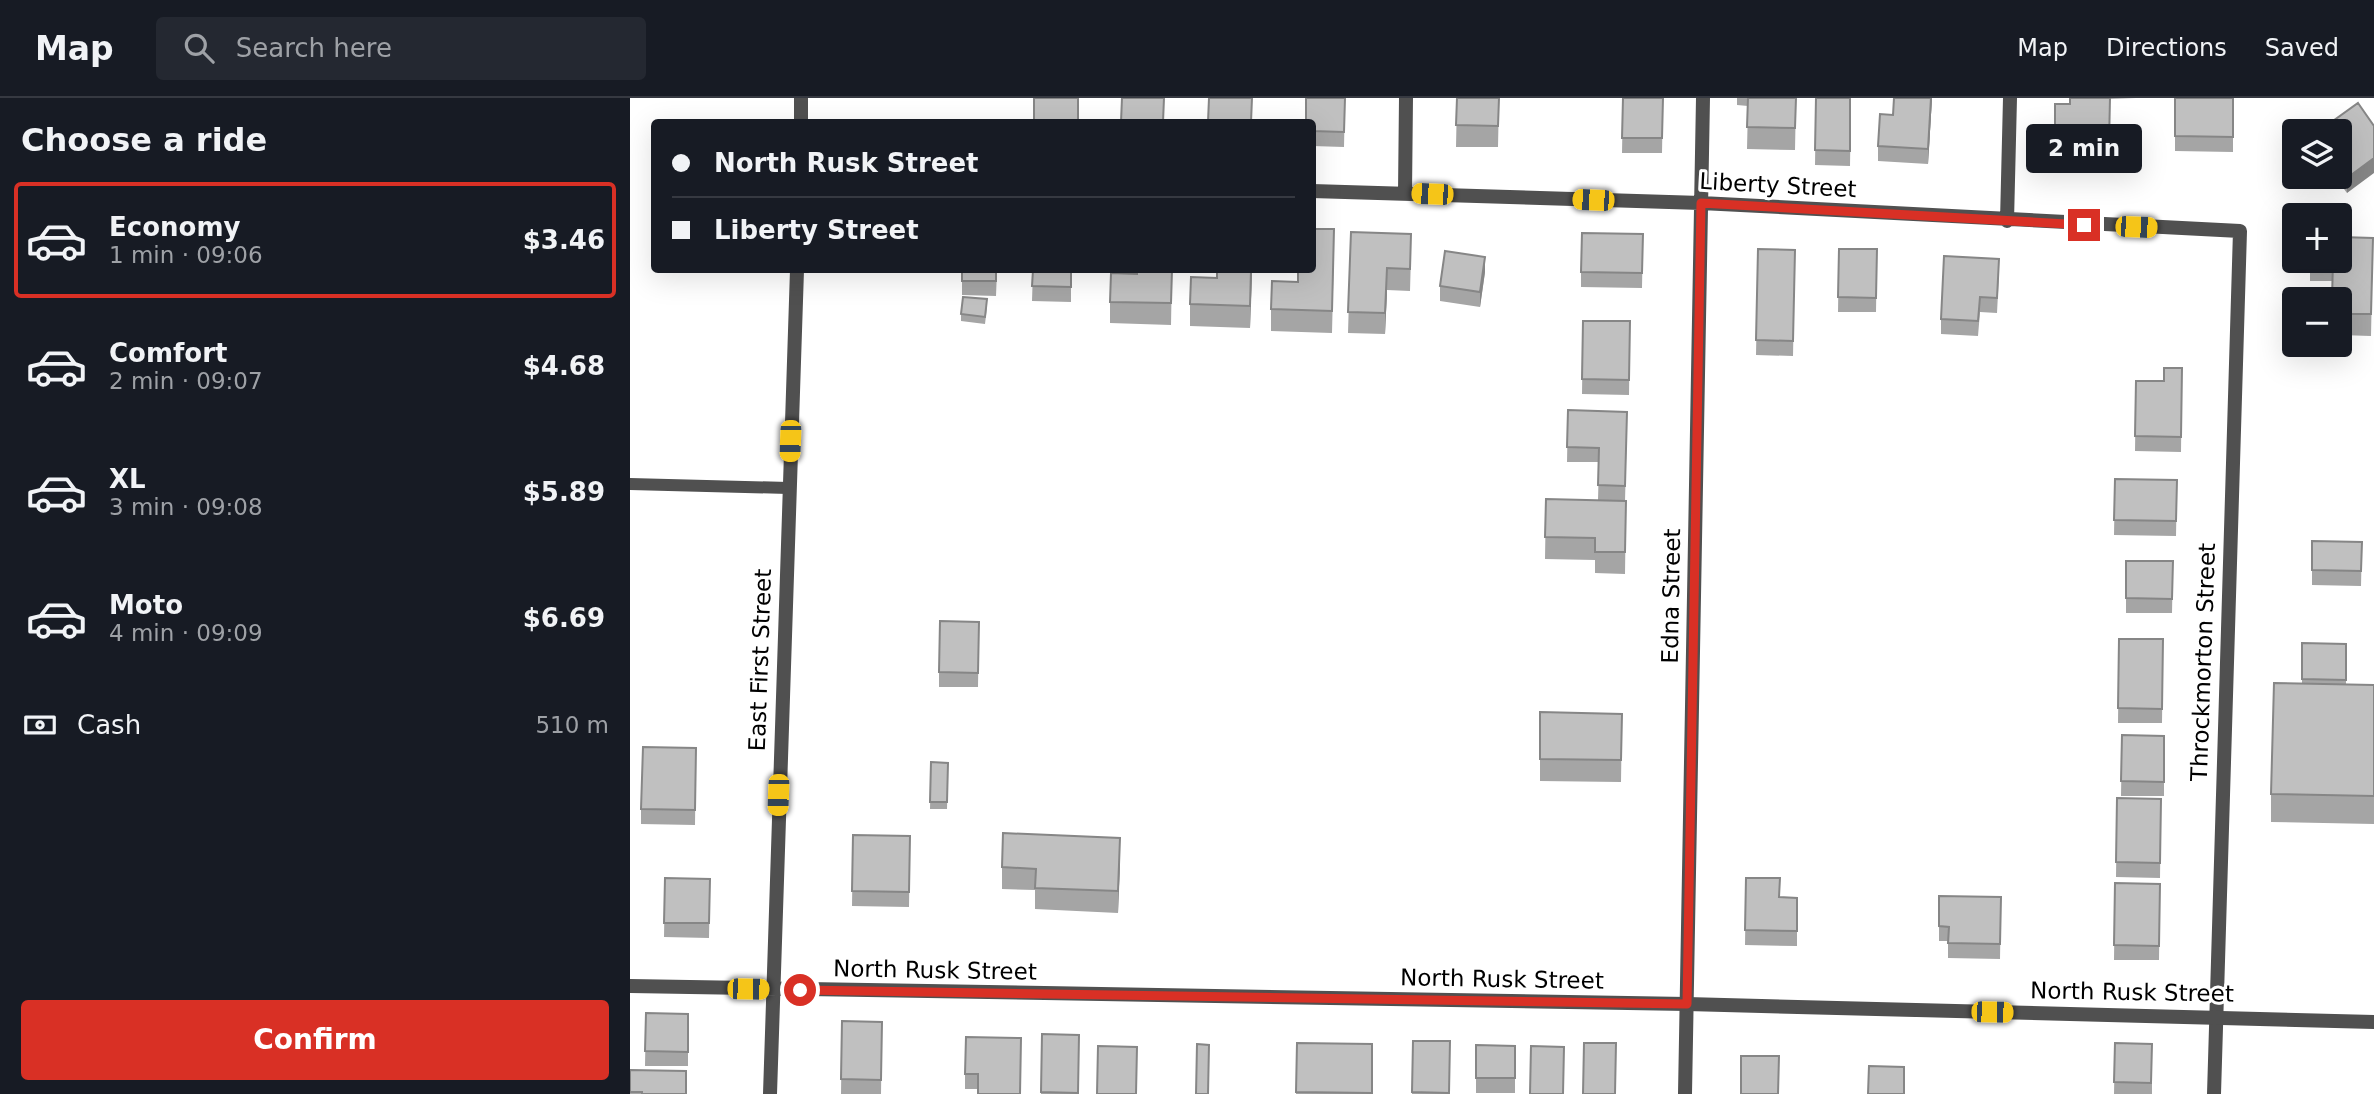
<!DOCTYPE html>
<html lang="en">
<head>
<meta charset="utf-8">
<style>
	:root { --surface:#171b24; --page:#242831; --text:#f1f3f6; --muted:#9ea1a6; --line:#363941; --accent:#d93025 }
	body { margin:0; font-family:"DejaVu Sans",sans-serif; background:var(--page); color:var(--text); height:100vh; display:flex; flex-direction:column; font-size:26px; white-space:nowrap }
	* { box-sizing:border-box; margin:0 }
	p { font-size:23px; color:var(--muted) }
	.icon { flex:none; width:38px; height:38px; fill:none; stroke:currentColor; stroke-width:2; stroke-linecap:round; stroke-linejoin:round }
	.map { position:relative; flex:1; overflow:hidden }
	.details { display:flex; flex-direction:column; background:var(--surface); width:630px }
	.details>* { flex:none }
	.top-card { position:absolute; left:21px; top:21px; width:665px; height:154px; border-radius:7px; box-shadow:0 7px 28px #0002; display:grid; align-content:center; height:154px; padding:0 21px; background:var(--surface) }
	.tools { position:absolute; left:1652px; top:21px; display:grid; gap:14px }
	.tools a { display:grid; place-items:center; width:70px; height:70px; border-radius:7px; background:var(--surface); box-shadow:0 7px 28px #0002; font-size:35px }
	.end { position:absolute; width:32px; height:32px; margin:-16px; border:9px solid #d93025; background:#fff; box-shadow:0 0 0 4px #fff }
	.from { border-radius:50% }
	.bubble { position:absolute; height:49px; border-radius:7px; background:var(--surface); box-shadow:0 7px 28px #0002; font-size:23px; font-weight:700; line-height:49px; text-align:center }
	.car { position:absolute; width:21px; height:42px; margin:-21px -10px; border-radius:9px; box-shadow:0 0 5px 2px #0007; background:linear-gradient(#f5c518 24%,#345 0 40%,#f5c518 0 76%,#345 0 86%,#f5c518 0) }
	.top-card b { display:flex; align-items:center; gap:24px; height:66px; font-size:26px }
	.top-card b+b { border-top:2px solid var(--line) }
	.top-card i { width:18px; height:18px; background:var(--text) }
	ul { padding:0; list-style:none }
	li { display:flex; align-items:center; gap:21px; height:116px; margin:0 14px 10px; padding:0 7px; border:4px solid transparent; border-radius:7px }
	li div { flex:1 }
	li b { display:block; font-size:26px }
	li em { font-style:normal; font-weight:700 }
	li.current { border-color:var(--accent) }
	li>.icon { width:63px; height:63px; stroke-width:1.5 }
	h2 { padding:0 21px; font-size:32px; line-height:84px }
	.pay { display:flex; align-items:center; gap:18px; height:77px; padding:0 21px; font-size:26px }
	.pay p { margin-inline-start:auto }
	.cta { display:flex; gap:14px; margin-top:auto; padding:14px 21px }
	.cta a { flex:1; height:80px; border-radius:7px; background:var(--accent); color:#fff; font-size:28px; font-weight:700; line-height:80px; text-align:center }
	header { display:flex; align-items:center; gap:42px; box-sizing:border-box; height:98px; padding:0 35px; background:var(--surface); border-bottom:2px solid var(--line) }
	header strong { font-size:33px }
	nav { display:flex; gap:38px; margin-inline-start:auto; font-size:24px }
	.search { width:490px; height:63px; background:var(--page); display:flex; align-items:center; gap:18px; box-sizing:border-box; padding:0 24px; border-radius:7px; color:var(--muted); font-size:26px }
	main { display:flex; flex:1; min-height:0 }
	.map>svg:first-child { display:block }
</style>
</head>
<body>
<header>
<strong>Map</strong>
<div class="search"><svg class="icon" aria-label="search" viewBox="0 0 24 24"><circle cx="10" cy="10" r="6"/><path d="M15 15l6 6"/></svg>Search here</div>
<nav><a>Map</a><a>Directions</a><a>Saved</a></nav>
</header>
<main>
<section class="details">
<h2>Choose a ride</h2>
<ul>
<li class="current"><svg class="icon" aria-label="car" viewBox="0 0 24 24"><path d="M5 17H2v-5l4-1 3-4h7l3 4 3 1v5h-3M9 17h6M6 11h13"/><circle cx="7" cy="17" r="2"/><circle cx="17" cy="17" r="2"/></svg><div><b>Economy</b><p>1 min · 09:06</p></div><em>$3.46</em></li>
<li><svg class="icon" aria-label="car" viewBox="0 0 24 24"><path d="M5 17H2v-5l4-1 3-4h7l3 4 3 1v5h-3M9 17h6M6 11h13"/><circle cx="7" cy="17" r="2"/><circle cx="17" cy="17" r="2"/></svg><div><b>Comfort</b><p>2 min · 09:07</p></div><em>$4.68</em></li>
<li><svg class="icon" aria-label="car" viewBox="0 0 24 24"><path d="M5 17H2v-5l4-1 3-4h7l3 4 3 1v5h-3M9 17h6M6 11h13"/><circle cx="7" cy="17" r="2"/><circle cx="17" cy="17" r="2"/></svg><div><b>XL</b><p>3 min · 09:08</p></div><em>$5.89</em></li>
<li><svg class="icon" aria-label="car" viewBox="0 0 24 24"><path d="M5 17H2v-5l4-1 3-4h7l3 4 3 1v5h-3M9 17h6M6 11h13"/><circle cx="7" cy="17" r="2"/><circle cx="17" cy="17" r="2"/></svg><div><b>Moto</b><p>4 min · 09:09</p></div><em>$6.69</em></li>
</ul>
<div class="pay"><svg class="icon" aria-label="cash" viewBox="0 0 24 24"><path d="M3 7h18v10H3z"/><circle cx="12" cy="12" r="2"/></svg>Cash<p>510 m</p></div>
<div class="cta"><a>Confirm</a></div>
</section>
<div class="map">
<svg width="1744" height="996" viewBox="0 0 1744 996">
	<rect width="100%" height="100%" fill="#fff"/>
	<g fill="none" stroke-linecap="round" stroke-linejoin="round">
		<path stroke="#505050" stroke-width="12" d="M0,386L158,390"/>
		<path stroke="#505050" stroke-width="14" d="M682,93L1071,105L1610,133L1584,996
			M775,95L776,0
			M1377,123L1380,0
			M1055,996L1073,0"/>
		<path stroke="#505050" stroke-width="14" d="M171,24V0
			M0,888L1057,906L1744,924
			M140,996L167,172"/>
	</g>
	<path fill="#a5a5a5" d="M715,0L714,49L682,48V24Z
		M827,0H869L868,49H826Z
		M993,0H1033L1032,55H992Z
		M1107,0H1166L1165,52L1117,51L1118,8L1107,7Z
		M1186,0H1221L1220,68L1185,67Z
		M1302,0L1298,66L1248,63V48Z
		M1440,0H1506L1480,1L1479,61L1425,60V45L1440,6Z
		M1545,0H1603V54L1545,53Z
		M1728,5L1717,95L1705,79H1710V33Z
		M721,134L781,157L780,193L757,192L755,236L718,235Z
		M1013,136L1012,190L951,189V174Z
		M1743,140L1741,238L1710,237V201L1702,183H1680V163H1710Z
		M1128,151L1165,152L1163,258L1126,257Z
		M1209,151H1247L1246,214H1208Z
		M704,153L702,235L641,233V211L668,184Z
		M332,172H367L366,198L332,197Z
		M403,172H441V204L402,203Z
		M507,172H542L541,227L480,225V204L507,176Z
		M622,172L620,230L560,228V206L587,180Z
		M855,174L850,209L810,203V188Z
		M1369,176L1367,215L1350,214L1348,238L1311,236V221Z
		M357,209L355,226L331,223V216Z
		M953,223H1000L999,297L952,296Z
		M1552,270L1551,354L1505,353L1506,283H1534Z
		M938,312L997,328L995,403L968,402L969,364H937Z
		M1485,381L1547,382L1546,438L1484,437Z
		M916,401L996,403L995,476L965,475V462L915,461Z
		M1682,443L1732,444L1731,488L1682,487Z
		M1496,463H1543L1542,515H1496Z
		M349,524L348,589H309V574Z
		M1489,541H1533L1532,625H1488Z
		M1672,545L1716,546V587H1744V726L1641,724V696L1672,586Z
		M910,614L992,616L991,684L910,683Z
		M1492,637L1534,638V698H1491Z
		M66,650L65,727L11,726V711Z
		M301,664L318,665L317,711H300Z
		M1487,700L1531,701L1530,780L1486,779Z
		M223,737L280,738L279,809L222,808Z
		M490,762L488,815L405,811V792L372,791V769Z
		M35,780L80,781L79,840L34,839Z
		M1116,780L1149,799L1167,800V848L1115,847Z
		M1485,785L1530,786L1529,862H1484Z
		M1371,799L1370,861L1318,860V843H1309V828Z
		M16,915L58,916V968H15Z
		M212,923L252,924L251,996H211Z
		M412,936L449,937L448,996H411Z
		M391,940L348,991H335V976Z
		M783,943H820L819,996H782Z
		M667,945L742,946V996H666Z
		M1485,945L1522,946V996H1484Z
		M846,947L885,948V995H846Z
		M0,972L56,996H0Z"/>
	<path fill="#868686" d="M1301,0H1302L1298,66V51Z
		M1744,60V75L1717,95V80Z
		M855,159V174L850,209V194Z
		M757,170V192L755,236V215Z
		M621,172H622L620,230V208Z
		M490,740V762L488,815V793Z"/>
	<path fill="#c0c0c0" stroke="#868686" stroke-width="2" d="M404,0H448V24H404Z
		M492,0H534L533,24H491Z
		M579,0H622L621,24H578Z
		M676,0H715L714,34L682,33V24H676Z
		M827,0H869L868,28L826,27Z
		M993,0H1033L1032,40H992Z
		M1118,0H1166L1165,30L1117,29Z
		M1186,0H1220V53L1185,52Z
		M1264,0H1301L1298,51L1248,48L1250,16L1263,17Z
		M1440,0H1480L1479,46L1425,45V6H1440Z
		M1545,0H1603V39L1545,38Z
		M1728,5L1744,28V60L1717,80L1710,70V33H1689Z
		M682,131H704L702,213L641,211L642,183L668,184V172H682Z
		M721,134L781,136L780,171L757,170L755,215L718,214Z
		M952,135L1013,136L1012,175L951,174Z
		M1710,139L1743,140L1741,216H1710V201H1702L1703,163H1710Z
		M1128,151L1165,152L1163,243L1126,242Z
		M1209,151H1247L1246,200L1208,199Z
		M815,153L855,159L850,194L810,188Z
		M1314,158L1369,161L1367,200L1350,199L1348,223L1311,221Z
		M332,172H366V183H332Z
		M403,172H441V189L402,188Z
		M507,172H542L541,205L480,204L481,175L507,176Z
		M587,172H621L620,208L560,206L561,179L587,180Z
		M333,199L357,201L355,219L331,216Z
		M953,223H1000L999,282L952,281Z
		M1534,270H1552L1551,339L1505,338L1506,283H1534Z
		M938,312L997,314L995,388L968,387L969,350L937,349Z
		M1485,381L1547,382L1546,423L1484,422Z
		M916,401L996,403L995,454H965V440L915,439Z
		M1682,443L1732,444L1731,473L1682,472Z
		M1496,463H1543L1542,501L1496,500Z
		M310,523L349,524L348,575L309,574Z
		M1489,541H1533L1532,611L1488,610Z
		M1672,545L1716,546V582L1672,581Z
		M1644,585L1744,587V698L1641,696Z
		M910,614L992,616L991,662L910,661Z
		M1492,637L1534,638V684L1491,683Z
		M13,649L66,650L65,712L11,711Z
		M301,664L318,665L317,704H300Z
		M1487,700L1531,701L1530,765L1486,764Z
		M373,735L490,740L488,793L405,790L406,771L372,769Z
		M223,737L280,738L279,794L222,793Z
		M35,780L80,781L79,825H34Z
		M1116,780H1150L1149,799L1167,800V833L1115,832Z
		M1485,785L1530,786L1529,848L1484,847Z
		M1309,798L1371,799L1370,846L1318,845L1319,829L1309,828Z
		M16,915L58,916V954L15,953Z
		M212,923L252,924L251,982L211,981Z
		M412,936L449,937L448,995L411,994Z
		M336,939L391,940L390,996H348V976H335Z
		M783,943H820L819,995L782,994Z
		M667,945L742,946V995L666,994Z
		M954,945H986L985,996H953Z
		M1485,945L1522,946L1521,985L1484,984Z
		M567,946L579,947L578,996H566Z
		M846,947L885,948V980H846Z
		M468,948L507,949L506,996H467Z
		M901,948L934,949L933,996H900Z
		M1111,958H1149L1148,996H1111Z
		M1239,968L1274,969V996H1238Z
		M0,972L56,973V996H12V994H0Z"/>
	<g fill="none" stroke-linecap="round" stroke-linejoin="round">
		<path stroke="#d93025" stroke-width="9" d="M170,892L1057,906L1071,105L1454,127"/>
	</g>
	<g text-anchor="middle" dominant-baseline="central" stroke-width="6" stroke-linejoin="round" paint-order="stroke">
		<g font-size="23" fill="#000" stroke="#fff">
			<text transform="translate(1148 87) rotate(3)">Liberty Street</text>
			<text transform="translate(1041 498) rotate(-89)">Edna Street</text>
			<text transform="translate(130 562) rotate(-88)">East First Street</text>
			<text transform="translate(1573 564) rotate(-88)">Throckmorton Street</text>
			<text transform="translate(305 872) rotate(1)">North Rusk Street</text>
			<text transform="translate(872 881) rotate(1)">North Rusk Street</text>
			<text transform="translate(1502 894) rotate(1)">North Rusk Street</text>
		</g>
	</g>
</svg>
<div class="tools">
<a><svg class="icon" aria-label="layers" viewBox="0 0 24 24"><path d="M12 4l9 5-9 5-9-5zM3 14l9 5 9-5"/></svg></a>
<a>+</a>
<a>−</a>
</div>
<i class="end from" style="left:170px;top:892px"></i>
<i class="end" style="left:1454px;top:127px"></i>
<div class="bubble" style="left:1396px;top:26px;width:116px">2 min</div>
<i class="car" style="left:802px;top:96px;rotate:272deg"></i>
<i class="car" style="left:963px;top:102px;rotate:272deg"></i>
<i class="car" style="left:1506px;top:129px;rotate:92deg"></i>
<i class="car" style="left:160px;top:343px;rotate:182deg"></i>
<i class="car" style="left:148px;top:697px;rotate:182deg"></i>
<i class="car" style="left:118px;top:891px;rotate:91deg"></i>
<i class="car" style="left:1362px;top:914px;rotate:91deg"></i>
<div class="top-card">
<b><i class="from"></i>North Rusk Street</b>
<b><i></i>Liberty Street</b>
</div>
</div>
</main>
</body>
</html>
